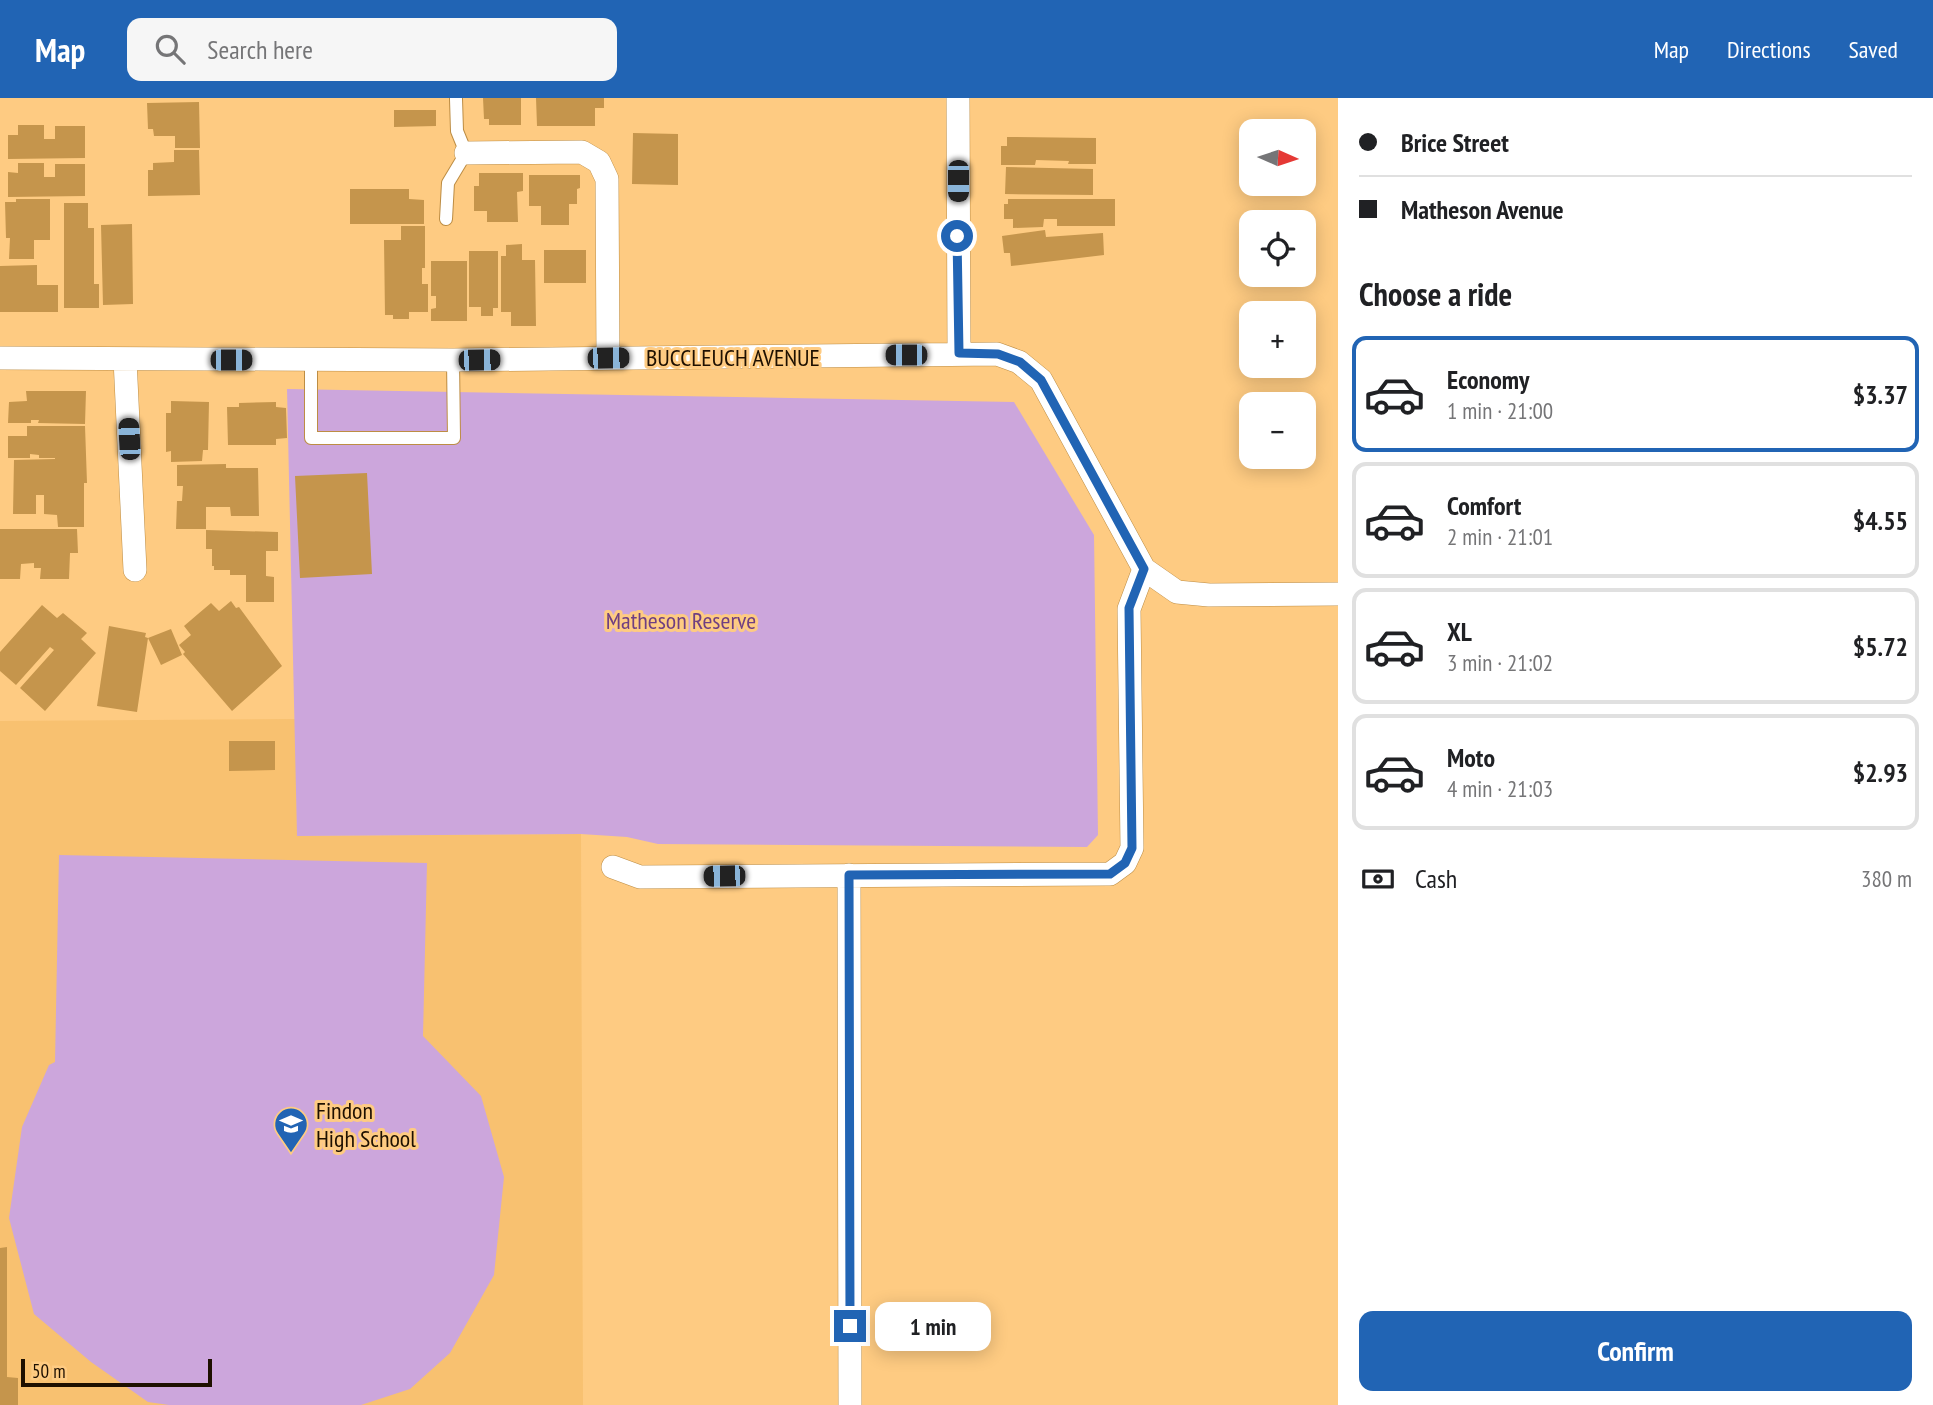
<!DOCTYPE html>
<html lang="en">
<head>
<meta charset="utf-8">
<style>
	:root { --surface:#fff; --page:#f6f6f6; --text:#202124; --muted:#757577; --line:#e0e0e0; --accent:#2164b4 }
	body { margin:0; font-family:"PT Sans Narrow",sans-serif; background:var(--page); color:var(--text); height:100vh; display:flex; flex-direction:column; font-size:26px; white-space:nowrap }
	* { box-sizing:border-box; margin:0 }
	p { font-size:23px; color:var(--muted) }
	.icon { flex:none; width:38px; height:38px; fill:none; stroke:currentColor; stroke-width:2; stroke-linecap:round; stroke-linejoin:round }
	.map { position:relative; flex:1; overflow:hidden }
	.drawer { display:flex; flex-direction:column; background:var(--surface); width:595px }
	.drawer>* { flex:none }
	.top-card { display:grid; align-content:center; height:154px; padding:0 21px; background:var(--surface) }
	.needle { width:46px; rotate:93deg }
	.tools { position:absolute; left:1239px; top:21px; display:grid; gap:14px }
	.tools a { display:grid; place-items:center; width:77px; height:77px; border-radius:14px; background:var(--surface); box-shadow:0 4px 18px #0003; font-size:35px }
	.scale { position:absolute; left:21px; bottom:18px; width:191px; box-sizing:border-box; padding-left:7px; border:4px solid #1e1000; border-top:0; font-size:19px; line-height:24px; white-space:nowrap; color:#1e1000; -webkit-text-stroke:5px #fecb82; paint-order:stroke }
	.end { position:absolute; width:32px; height:32px; margin:-16px; border:9px solid #2164b4; background:#fff; box-shadow:0 0 0 4px #fff }
	.from { border-radius:50% }
	.bubble { position:absolute; height:49px; border-radius:14px; background:var(--surface); box-shadow:0 4px 18px #0003; font-size:23px; font-weight:800; line-height:49px; text-align:center }
	.car { position:absolute; width:21px; height:42px; margin:-21px -10px; border-radius:9px; box-shadow:0 0 5px 2px #0007; background:linear-gradient(#222 24%,#8ab4d8 0 40%,#222 0 76%,#8ab4d8 0 86%,#222 0) }
	.top-card b { display:flex; align-items:center; gap:24px; height:66px; font-size:26px }
	.top-card b+b { border-top:2px solid var(--line) }
	.top-card i { width:18px; height:18px; background:var(--text) }
	ul { padding:0; list-style:none }
	li { display:flex; align-items:center; gap:21px; height:116px; margin:0 14px 10px; padding:0 7px; border:4px solid var(--line); border-radius:14px }
	li div { flex:1 }
	li b { display:block; font-size:26px }
	li em { font-style:normal; font-weight:800 }
	li.current { border-color:var(--accent) }
	li>.icon { width:63px; height:63px; stroke-width:1.5 }
	h2 { padding:0 21px; font-size:32px; line-height:84px }
	.pay { display:flex; align-items:center; gap:18px; height:77px; padding:0 21px; font-size:26px }
	.pay p { margin-inline-start:auto }
	.primary-button { display:flex; gap:14px; margin-top:auto; padding:14px 21px }
	.primary-button a { flex:1; height:80px; border-radius:14px; background:var(--accent); color:#fff; font-size:28px; font-weight:800; line-height:80px; text-align:center }
	header { display:flex; align-items:center; gap:42px; box-sizing:border-box; height:98px; padding:0 35px; background:var(--accent); color:#fff }
	header strong { font-size:33px }
	nav { display:flex; gap:38px; margin-inline-start:auto; font-size:24px }
	.search { width:490px; height:63px; background:var(--page); display:flex; align-items:center; gap:18px; box-sizing:border-box; padding:0 24px; border-radius:14px; color:var(--muted); font-size:26px }
	main { display:flex; flex:1; min-height:0 }
	.map>svg:first-child { display:block }
</style>
</head>
<body>
<header>
<strong>Map</strong>
<div class="search"><svg class="icon" aria-label="search" viewBox="0 0 24 24"><circle cx="10" cy="10" r="6"/><path d="M15 15l6 6"/></svg>Search here</div>
<nav><a>Map</a><a>Directions</a><a>Saved</a></nav>
</header>
<main>
<div class="map">
<svg width="1338" height="1307" viewBox="0 0 1338 1307">
	<rect width="100%" height="100%" fill="#fecb82"/>
	<path fill="#f8c170" d="M296,621L297,738L581,736L583,1307H0V623Z"/>
	<path fill="#cca6dc" d="M287,291L1014,304L1094,437L1098,737L1087,749L658,746L627,739L581,736L297,738Z
		M59,757L427,765L423,938L481,998L504,1079L494,1177L450,1255L410,1291L361,1307H169L148,1304L91,1264L34,1216L9,1120L22,1029L49,967L55,964Z"/>
	<path fill="#c5954c" d="M483,0H521V27H489V21H484Z
		M536,0H604V10H595V28H537Z
		M199,4L200,50H175V38H154L153,31H148L147,5Z
		M394,12H436V28L394,29Z
		M18,27H44V41H55V28H85V60L8,61V37H18Z
		M633,35L678,36V87L632,86Z
		M1007,39L1096,40V66H1068L1069,63L1036,62L1035,67H1001V48H1007Z
		M174,52H199L200,97L148,98V72H153V65L174,64Z
		M18,65H44V79H55V66H85V98L8,99V74L18,75Z
		M1006,69L1093,71V97L1005,96Z
		M479,75H523V93L517,94L518,124H487V113H474V88H479Z
		M529,77H580V90L577,91V106H569V127H541V108H529Z
		M350,91H409V101L424,102V126H350Z
		M16,101H50V142H34V161H9L10,140H6L5,104H16Z
		M1008,101H1115V128H1057V121H1044L1043,129L1013,130V121H1004V106H1008Z
		M64,105H88V130H94V186H99V210H64Z
		M132,126L133,206L103,207L101,127Z
		M401,128H425V170H422V186H428V214H409V221H393V217H385L384,142H401Z
		M1045,132L1046,139L1103,135L1104,157L1011,168L1010,155H1004L1002,138Z
		M522,146V162H535L536,228H511V214H501V158H506V147Z
		M544,152H586V185H544Z
		M469,153H498V210H493V218H481V209H469Z
		M431,163H467V223H431V211L436,210V198H431Z
		M37,167V187H58V214H0V168Z
		M26,293H86L85,326L38,325L39,322H31V325H8L9,304L27,303Z
		M171,303L209,304L208,352H203L202,363L171,364V353L166,354V315H171Z
		M276,304V309L286,310L287,340L276,341V347H228L227,309H239V305Z
		M27,328H85L87,385H84V429H58L57,417L44,416V397H36V416H13L14,362L55,361V360H39V357L30,356V360H8V338H27Z
		M226,366V370H258L259,418H231L230,409H206V431H176L177,403H182L183,388H177V367Z
		M367,375L372,476L300,480L295,378Z
		M0,431H77L78,455H70L69,481H40L41,470H34V465L21,466L20,481H0Z
		M206,432L278,434V453H266V478L274,479V504H246V477H230V472H214V468H212V451H206Z
		M231,503L236,510L239,509L282,568L232,613L183,556L185,554L179,547L191,537L184,528L198,516L211,505L219,513Z
		M42,507L57,520L63,515L87,535L81,541L96,555L45,613L20,590L54,552L50,549L16,587L0,573V554Z
		M109,528L146,535L145,539L148,540L137,614L97,608Z
		M171,531L182,557L161,567L148,540Z
		M229,643H275V672L229,673Z
		M7,1149V1279L18,1280V1307H0V1150Z"/>
	<g fill="none" stroke-linecap="round" stroke-linejoin="round">
		<g stroke="#bd8d44" stroke-width="14">
			<path id="lane" d="M446,121L448,85L466,55L457,33L456,1
				M311,262V340H454L453,262"/>
		</g>
		<g stroke="#bd8d44" stroke-width="24">
			<path id="street" d="M958,0L959,255
				M466,55L582,54L599,64L607,81L608,260
				M0,260L453,262L997,256L1019,264L1041,282L1144,471L1177,494L1209,497L1338,496
				M125,261L135,472
				M613,769L640,779L1110,776L1125,765L1132,750L1129,511L1144,471
				M849,777L850,1307"/>
		</g>
		<use href="#lane" stroke="#fff" stroke-width="12"/>
		<use href="#street" stroke="#fff" stroke-width="23"/>
	</g>
	<g fill="none" stroke-linecap="round" stroke-linejoin="round">
		<path stroke="#2164b4" stroke-width="9" d="M850,1228L849,777L1110,776L1125,765L1132,750L1129,510L1144,471L1041,282L1020,264L998,256L959,255L957,138"/>
	</g>
	<defs>
		<g id="school-pin" transform="scale(1.75)"><path d="M0 17L-7.5 6A9.5 9.5 0 1 1 7.5 6Z" fill="#2164b4" stroke="#fecb82"/><path d="M0-5L7-2L0 1L-7-2ZM-4 1L0 2.5L4 1V4Q0 6-4 4Z" fill="#fff"/></g>
	</defs>
	<g fill-rule="evenodd">
		<use href="#school-pin" x="291" y="1026"/>
	</g>
	<g text-anchor="middle" dominant-baseline="central" stroke-width="6" stroke-linejoin="round" paint-order="stroke">
		<g font-size="24" fill="#1e1000" stroke="#fecb82">
			<text x="733" y="259">BUCCLEUCH AVENUE</text>
		</g>
		<g font-size="24" fill="#6f3f82" stroke="#fecb82">
			<text x="681" y="522">Matheson Reserve</text>
		</g>
		<g font-size="24" fill="#1e1000" stroke="#fecb82" text-anchor="start">
			<text x="316" y="1012">Findon<tspan x="316" dy="28">High School</tspan></text>
		</g>
	</g>
</svg>
<div class="tools">
<a><svg class="needle" viewBox="-14 -14 28 28"><path d="M0-13l5 13h-10z" fill="#e53935"/><path d="M0 13l5-13h-10z" fill="#757577"/></svg></a>
<a><svg class="icon" aria-label="locate" viewBox="0 0 24 24"><circle cx="12" cy="12" r="6"/><path d="M12 2v4M12 18v4M2 12h4M18 12h4"/></svg></a>
<a>+</a>
<a>−</a>
</div>
<div class="scale">50 m</div>
<i class="end from" style="left:957px;top:138px"></i>
<i class="end" style="left:850px;top:1228px"></i>
<div class="bubble" style="left:875px;top:1204px;width:116px">1 min</div>
<i class="car" style="left:958px;top:83px;rotate:180deg"></i>
<i class="car" style="left:906px;top:257px;rotate:270deg"></i>
<i class="car" style="left:608px;top:260px;rotate:89deg"></i>
<i class="car" style="left:231px;top:262px;rotate:90deg"></i>
<i class="car" style="left:479px;top:262px;rotate:89deg"></i>
<i class="car" style="left:129px;top:341px;rotate:357deg"></i>
<i class="car" style="left:724px;top:778px;rotate:269deg"></i>
</div>
<section class="drawer">
<div class="top-card">
<b><i class="from"></i>Brice Street</b>
<b><i></i>Matheson Avenue</b>
</div>
<h2>Choose a ride</h2>
<ul>
<li class="current"><svg class="icon" aria-label="car" viewBox="0 0 24 24"><path d="M5 17H2v-5l4-1 3-4h7l3 4 3 1v5h-3M9 17h6M6 11h13"/><circle cx="7" cy="17" r="2"/><circle cx="17" cy="17" r="2"/></svg><div><b>Economy</b><p>1 min · 21:00</p></div><em>$3.37</em></li>
<li><svg class="icon" aria-label="car" viewBox="0 0 24 24"><path d="M5 17H2v-5l4-1 3-4h7l3 4 3 1v5h-3M9 17h6M6 11h13"/><circle cx="7" cy="17" r="2"/><circle cx="17" cy="17" r="2"/></svg><div><b>Comfort</b><p>2 min · 21:01</p></div><em>$4.55</em></li>
<li><svg class="icon" aria-label="car" viewBox="0 0 24 24"><path d="M5 17H2v-5l4-1 3-4h7l3 4 3 1v5h-3M9 17h6M6 11h13"/><circle cx="7" cy="17" r="2"/><circle cx="17" cy="17" r="2"/></svg><div><b>XL</b><p>3 min · 21:02</p></div><em>$5.72</em></li>
<li><svg class="icon" aria-label="car" viewBox="0 0 24 24"><path d="M5 17H2v-5l4-1 3-4h7l3 4 3 1v5h-3M9 17h6M6 11h13"/><circle cx="7" cy="17" r="2"/><circle cx="17" cy="17" r="2"/></svg><div><b>Moto</b><p>4 min · 21:03</p></div><em>$2.93</em></li>
</ul>
<div class="pay"><svg class="icon" aria-label="cash" viewBox="0 0 24 24"><path d="M3 7h18v10H3z"/><circle cx="12" cy="12" r="2"/></svg>Cash<p>380 m</p></div>
<div class="primary-button"><a>Confirm</a></div>
</section>
</main>
</body>
</html>
